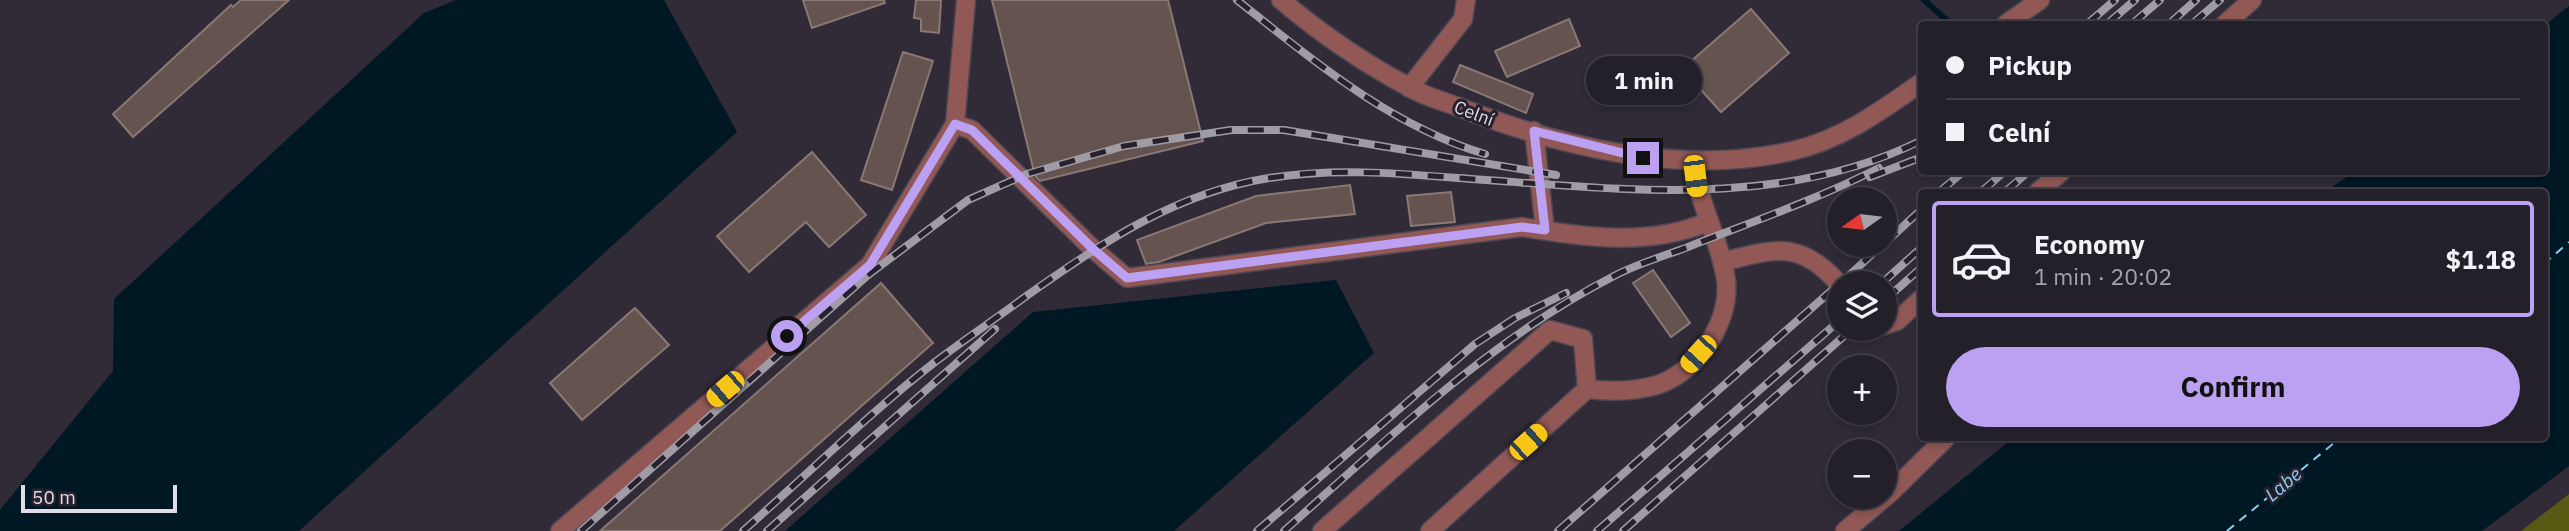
<!DOCTYPE html>
<html lang="en">
<head>
<meta charset="utf-8">
<style>
	:root { --surface:#242029; --page:#2c2831; --text:#f1f3f6; --muted:#a3a3a8; --line:#413e46; --accent:#bca0f2 }
	body { margin:0; font-family:"IBM Plex Sans",sans-serif; background:var(--page); color:var(--text); height:100vh; display:flex; flex-direction:column; font-size:26px; white-space:nowrap }
	* { box-sizing:border-box; margin:0 }
	p { font-size:23px; color:var(--muted) }
	.icon { flex:none; width:38px; height:38px; fill:none; stroke:currentColor; stroke-width:2; stroke-linecap:round; stroke-linejoin:round }
	.map { position:relative; flex:1; overflow:hidden }
	.panel { position:absolute; left:1918px; top:189px; width:630px; height:252px; display:flex; flex-direction:column; background:var(--surface); border-radius:7px; box-shadow:0 4px 10px #0003,0 0 0 2px var(--line) }
	.panel>* { flex:none }
	.top-card { position:absolute; left:1918px; top:21px; width:630px; height:154px; border-radius:7px; box-shadow:0 4px 10px #0003,0 0 0 2px var(--line); display:grid; align-content:center; height:154px; padding:0 28px; background:var(--surface) }
	.needle { width:46px; rotate:256deg }
	.tools { position:absolute; left:1827px; top:187px; display:grid; gap:14px }
	.tools a { display:grid; place-items:center; width:70px; height:70px; border-radius:50%; background:var(--surface); box-shadow:0 4px 10px #0003,0 0 0 2px var(--line); font-size:35px }
	.scale { position:absolute; left:21px; bottom:18px; width:156px; box-sizing:border-box; padding-left:7px; border:4px solid #dfdce4; border-top:0; font-size:19px; line-height:24px; white-space:nowrap; color:#dfdce4; -webkit-text-stroke:5px #26212d; paint-order:stroke }
	.end { position:absolute; width:32px; height:32px; margin:-16px; border:9px solid #bca0f2; background:#111; box-shadow:0 0 0 4px #111 }
	.from { border-radius:50% }
	.bubble { position:absolute; height:49px; border-radius:24px; background:var(--surface); box-shadow:0 4px 10px #0003,0 0 0 2px var(--line); font-size:23px; font-weight:700; line-height:49px; text-align:center }
	.car { position:absolute; width:21px; height:42px; margin:-21px -10px; border-radius:9px; box-shadow:0 0 5px 2px #0007; background:linear-gradient(#f5c518 24%,#345 0 40%,#f5c518 0 76%,#345 0 86%,#f5c518 0) }
	.top-card b { display:flex; align-items:center; gap:24px; height:66px; font-size:26px }
	.top-card b+b { border-top:2px solid var(--line) }
	.top-card i { width:18px; height:18px; background:var(--text) }
	ul { padding:12px 0 0; list-style:none }
	li { display:flex; align-items:center; gap:21px; height:116px; margin:0 14px 10px; padding:0 14px; border:4px solid transparent; border-radius:7px }
	li div { flex:1 }
	li b { display:block; font-size:26px }
	li em { font-style:normal; font-weight:700 }
	li.active { border-color:var(--accent) }
	li>.icon { width:63px; height:63px; stroke-width:1.5 }
	.cta { display:flex; gap:14px; margin-top:auto; padding:14px 28px }
	.cta a { flex:1; height:80px; border-radius:42px; background:var(--accent); color:#111; font-size:28px; font-weight:700; line-height:80px; text-align:center }
	.map>svg:first-child { display:block }
</style>
</head>
<body>
<div class="map">
<svg width="2569" height="531" viewBox="0 0 2569 531">
	<rect width="100%" height="100%" fill="#302b37"/>
	<path fill="#585913" d="M2569,494V531H2521Z"/>
	<path fill="#001724" d="M456,0H664L737,132L299,531H0V510L113,371L114,299L424,13Z
		M2569,6V466L2482,531H1899L2013,438H2544V192H2325L2354,172H2544L2545,25Z
		M1336,280L1374,353L1174,531H785L1033,312Z"/>
	<g fill="none" stroke-linecap="round" stroke-linejoin="round">
		<path stroke="#001724" stroke-width="6" d="M1924,0L1951,24"/>
		<path stroke="#8bcff2" stroke-width="2" stroke-dasharray="9 7" stroke-linecap="butt" d="M2544,264L2569,242
			M2227,531L2340,438"/>
	</g>
	<path fill="#64534f" stroke="#8a7874" stroke-width="2" d="M241,0H289L133,137L113,114L231,5L233,7Z
		M803,0H884L885,3L812,28Z
		M916,0H941L939,33L921,31V19L914,18Z
		M992,0H1168L1203,141L1040,181L1035,176Z
		M1751,9L1789,53L1721,112L1682,69Z
		M1569,19L1580,46L1507,77L1495,51Z
		M903,52L933,61L892,190L861,180Z
		M1460,65L1533,94L1526,113L1453,82Z
		M812,152L866,215L829,247L806,222L749,272L717,236Z
		M1350,185L1355,214L1266,223L1159,262L1146,264L1137,240L1256,196Z
		M1451,192L1455,222L1411,226L1407,196Z
		M1653,270L1690,323L1671,337L1633,283Z
		M881,283L933,343L720,531H600Z
		M635,308L669,345L582,420L550,383Z"/>
	<g fill="none" stroke-linecap="round" stroke-linejoin="round">
		<g stroke="#4c4753" stroke-width="21">
			<path id="minor" d="M1281,0C1320,33 1362,62 1407,86C1423,96 1443,101 1461,108C1564,148 1682,176 1792,151C1841,140 1881,111 1922,82
				M2006,24L2040,0
				M2225,24L2252,0
				M1409,88L1463,19L1466,0
				M955,124L972,130L1093,249L1127,278L1522,227C1585,237 1647,247 1708,222
				M1534,131L1545,230
				M2038,192L2061,172
				M1722,262C1774,249 1800,239 1839,284
				M1885,325L1897,321L1922,298
				M560,531L870,265L955,124L966,0
				M1322,531L1550,330L1583,339L1587,389
				M1430,531L1587,389C1611,392 1633,392 1657,385C1697,372 1731,322 1726,280C1720,239 1698,203 1693,161
				M1845,531L1890,493L1946,438"/>
		</g>
		<use href="#minor" stroke="#915856" stroke-width="18"/>
		<g stroke="#a09ca5" stroke-width="8">
			<path id="rail" d="M1237,0C1314,61 1389,125 1485,154
				M2087,24L2115,0
				M2107,24L2135,0
				M2132,24L2160,0
				M2169,24L2196,0
				M2192,24L2220,0
				M1870,177L1922,157
				M1939,192L1963,172
				M1981,192L2004,172
				M2005,192L2028,172
				M1885,243L1922,209
				M1840,284L1882,245
				M1881,284L1922,247
				M1885,300L1922,267
				M581,531L868,275L968,200L1027,174L1124,146L1231,130H1284L1556,175
				M743,531C807,475 868,414 935,362C964,340 995,319 1025,297C1101,243 1175,193 1269,178C1332,168 1395,173 1458,178C1613,188 1778,212 1922,140
				M767,531L995,329
				M1257,531L1475,344L1515,318L1566,293
				M1284,531C1388,439 1489,340 1614,276C1637,264 1664,256 1688,247C1752,222 1818,199 1879,168
				M1558,531L1839,284
				M1597,531L1839,321
				M1623,531L1852,329"/>
		</g>
		<use href="#rail" stroke="#26212d" stroke-width="5" stroke-dasharray="16" stroke-linecap="butt"/>
	</g>
	<g fill="none" stroke-linecap="round" stroke-linejoin="round">
		<path stroke="#bca0f2" stroke-width="9" d="M787,336L870,265L955,124L972,130L1093,249L1127,278L1522,227L1545,230L1534,131L1643,158"/>
	</g>
	<g text-anchor="middle" dominant-baseline="central" stroke-width="6" stroke-linejoin="round" paint-order="stroke">
		<g font-size="18" fill="#dfdce4" stroke="#26212d">
			<text transform="translate(1474 113) rotate(21)">Celní</text>
		</g>
		<g font-size="19" font-style="italic" fill="#8bcff2" stroke="#26212d">
			<text transform="translate(2283 484) rotate(-40)">Labe</text>
		</g>
	</g>
</svg>
<div class="tools">
<a><svg class="needle" viewBox="-14 -14 28 28"><path d="M0-13l5 13h-10z" fill="#e53935"/><path d="M0 13l5-13h-10z" fill="#a3a3a8"/></svg></a>
<a><svg class="icon" aria-label="layers" viewBox="0 0 24 24"><path d="M12 4l9 5-9 5-9-5zM3 14l9 5 9-5"/></svg></a>
<a>+</a>
<a>−</a>
</div>
<div class="scale">50 m</div>
<i class="end from" style="left:787px;top:336px"></i>
<i class="end" style="left:1643px;top:158px"></i>
<div class="bubble" style="left:1586px;top:56px;width:116px">1 min</div>
<i class="car" style="left:1695px;top:176px;rotate:173deg"></i>
<i class="car" style="left:1698px;top:354px;rotate:222deg"></i>
<i class="car" style="left:725px;top:389px;rotate:229deg"></i>
<i class="car" style="left:1528px;top:442px;rotate:48deg"></i>
<div class="top-card">
<b><i class="from"></i>Pickup</b>
<b><i></i>Celní</b>
</div>
<section class="panel">
<ul>
<li class="active"><svg class="icon" aria-label="car" viewBox="0 0 24 24"><path d="M5 17H2v-5l4-1 3-4h7l3 4 3 1v5h-3M9 17h6M6 11h13"/><circle cx="7" cy="17" r="2"/><circle cx="17" cy="17" r="2"/></svg><div><b>Economy</b><p>1 min · 20:02</p></div><em>$1.18</em></li>
</ul>
<div class="cta"><a>Confirm</a></div>
</section>
</div>
</body>
</html>
